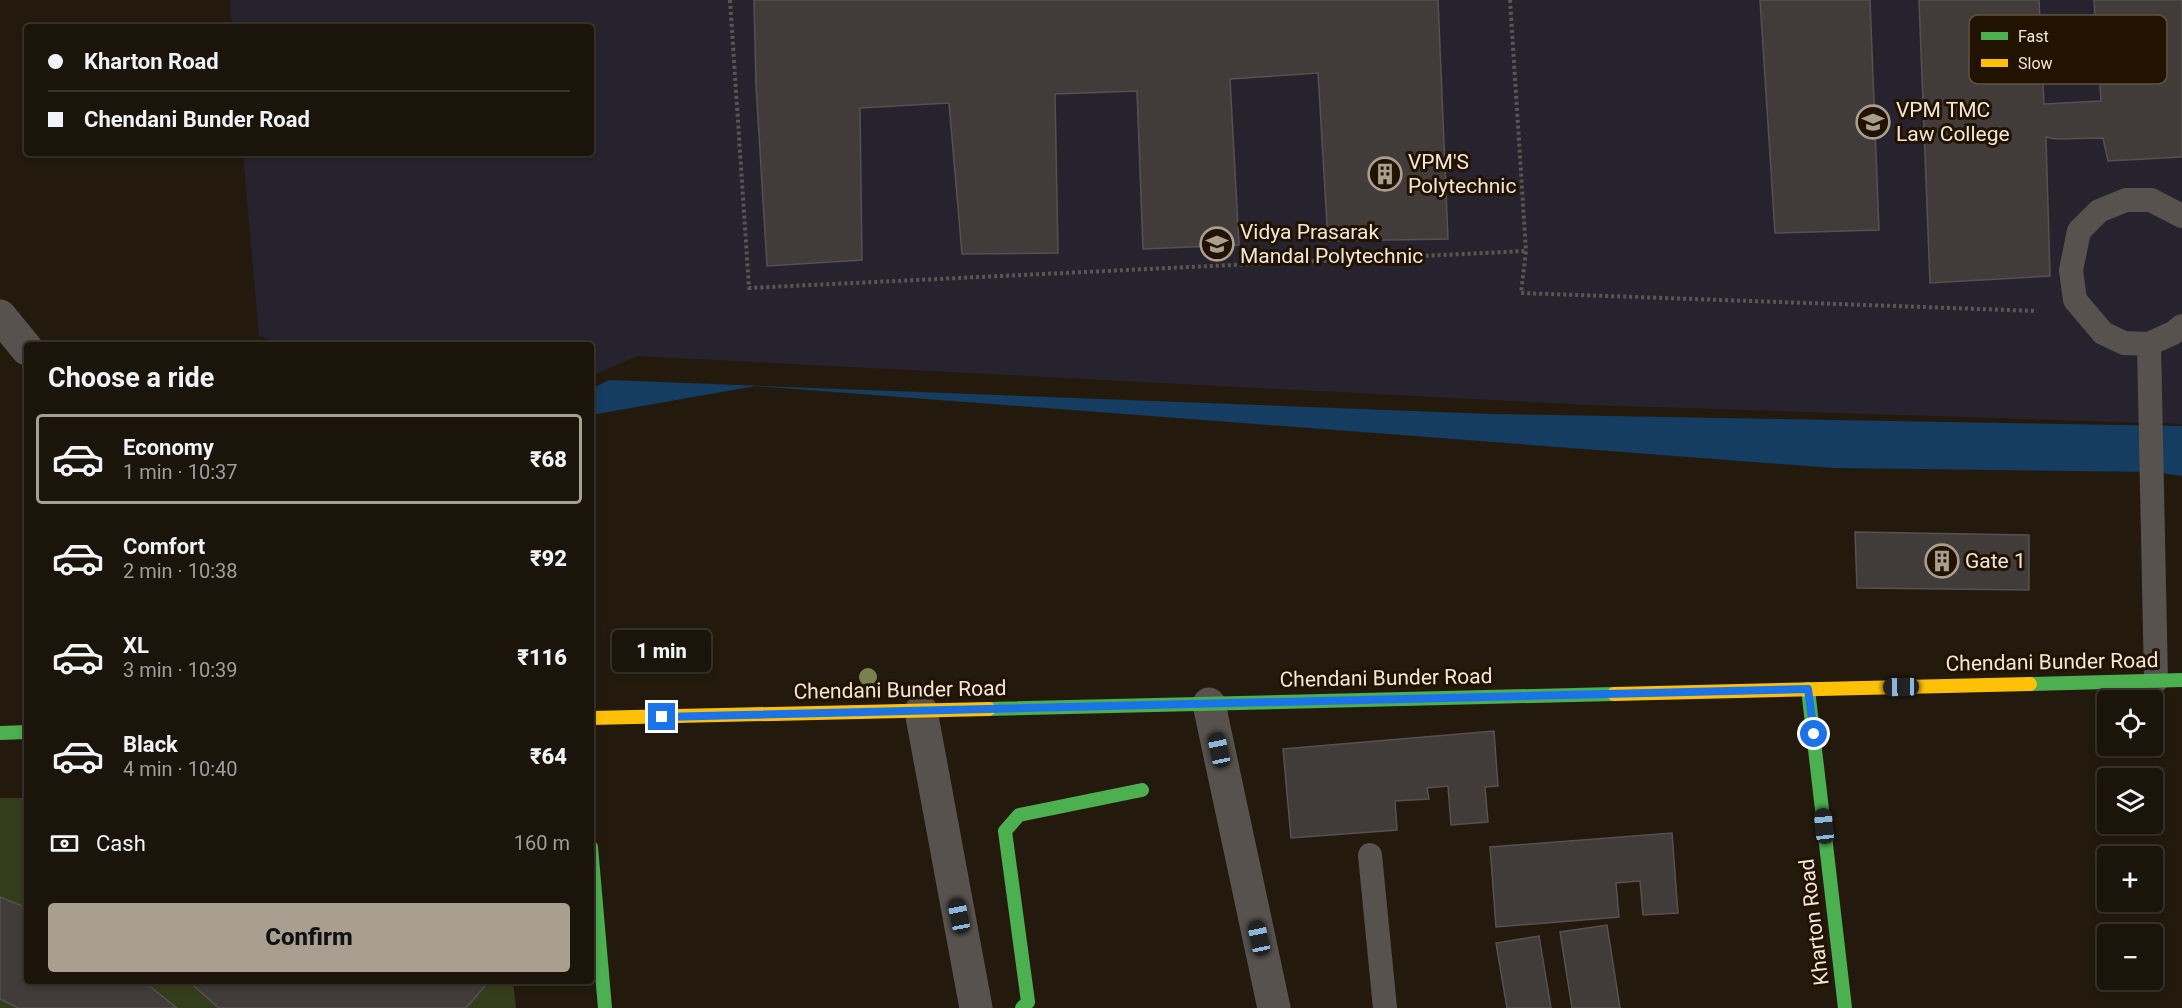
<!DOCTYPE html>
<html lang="en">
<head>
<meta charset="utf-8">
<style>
	:root { --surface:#1a140a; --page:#231d13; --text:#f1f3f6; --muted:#9f9e9c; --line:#38332b; --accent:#a99f91 }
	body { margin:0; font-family:Roboto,sans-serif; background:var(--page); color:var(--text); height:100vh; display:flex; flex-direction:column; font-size:22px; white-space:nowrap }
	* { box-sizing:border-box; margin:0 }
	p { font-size:20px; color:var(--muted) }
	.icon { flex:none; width:33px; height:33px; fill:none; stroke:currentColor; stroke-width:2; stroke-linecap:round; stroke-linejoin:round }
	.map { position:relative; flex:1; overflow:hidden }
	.details { position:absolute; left:24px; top:342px; width:570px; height:642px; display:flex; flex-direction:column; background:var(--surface); border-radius:6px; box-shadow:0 3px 9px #0003,0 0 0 2px var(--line) }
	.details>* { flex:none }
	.top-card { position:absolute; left:24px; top:24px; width:570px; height:132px; border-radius:6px; box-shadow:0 3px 9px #0003,0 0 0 2px var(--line); display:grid; align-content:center; height:132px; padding:0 24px; background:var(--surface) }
	.buttons { position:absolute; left:2097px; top:690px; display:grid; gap:12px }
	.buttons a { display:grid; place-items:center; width:66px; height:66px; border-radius:6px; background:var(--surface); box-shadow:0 3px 9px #0003,0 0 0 2px var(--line); font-size:30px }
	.end { position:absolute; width:27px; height:27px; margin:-14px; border:8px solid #1a73e8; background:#fff; box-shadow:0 0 0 3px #fff }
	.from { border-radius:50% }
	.bubble { position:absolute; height:42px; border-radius:6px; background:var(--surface); box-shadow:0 3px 9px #0003,0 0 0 2px var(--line); font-size:20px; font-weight:800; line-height:42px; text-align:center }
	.car { position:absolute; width:18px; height:36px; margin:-18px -9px; border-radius:8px; box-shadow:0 0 4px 2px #0007; background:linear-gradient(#222 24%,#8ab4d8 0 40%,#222 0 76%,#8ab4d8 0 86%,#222 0) }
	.top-card b { display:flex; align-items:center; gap:21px; height:57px; font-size:22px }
	.top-card b+b { border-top:2px solid var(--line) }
	.top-card i { width:15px; height:15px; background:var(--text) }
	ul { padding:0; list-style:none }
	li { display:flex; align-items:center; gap:18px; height:90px; margin:0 12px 9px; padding:0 12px; border:3px solid transparent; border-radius:6px }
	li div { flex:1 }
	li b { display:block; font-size:22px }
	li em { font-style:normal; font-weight:800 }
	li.selected { border-color:var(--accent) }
	li>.icon { width:54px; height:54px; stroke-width:1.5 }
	h2 { padding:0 24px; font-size:27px; line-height:72px }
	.pay { display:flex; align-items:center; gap:15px; height:66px; padding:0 24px; font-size:22px }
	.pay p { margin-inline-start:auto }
	.primary-button { display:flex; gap:12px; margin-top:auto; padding:12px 24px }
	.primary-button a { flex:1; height:69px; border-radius:6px; background:var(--accent); color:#111; font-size:24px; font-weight:800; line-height:69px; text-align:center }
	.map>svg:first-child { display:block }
</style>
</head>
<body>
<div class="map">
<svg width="2182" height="1008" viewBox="0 0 2182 1008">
	<rect width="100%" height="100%" fill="#231a0d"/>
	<path fill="#26232f" d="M230,0H2182V424L1589,405L637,356L591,376V345H284L259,336L243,153H591V27H232Z"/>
	<path fill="#343d1b" d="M0,798H27V981H513L516,1008H0Z"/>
	<path fill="#143d61" d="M609,380L1492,414L2182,426V476L2153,472L1834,468L756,386L591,415V389Z"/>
	<path fill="#413b3a" stroke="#565050" stroke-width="1.5" d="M754,0H1438L1448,239L1328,241L1318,73L1230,79L1239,245L1143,249L1137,91L1055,94L1058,253L962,254L949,103L860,108L862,260L767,266L756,85Z
		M1760,0H1870L1879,230L1775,233Z
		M1919,0H2039L2044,104L2101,101L2094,0H2182V157L2108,161L2103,138L2055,139L2046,137L2050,276L1930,283Z
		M1855,532L2029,535V590L1857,588Z
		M1494,731L1498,786L1485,787L1488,822L1451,825L1448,786L1427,788L1429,799L1395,801L1397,830L1291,838L1283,749Z
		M1672,833L1678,913L1643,915L1640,881L1616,883L1619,917L1496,927L1490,847Z
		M0,897L27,908V981H143L177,1008H18L0,999Z
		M1607,925L1620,1008H1572L1560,932Z
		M1539,936L1551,1008H1507L1496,943Z
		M188,981H479L485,986L466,1008H219Z"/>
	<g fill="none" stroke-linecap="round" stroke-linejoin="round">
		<path stroke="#5a554f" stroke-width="4" stroke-dasharray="3 3" stroke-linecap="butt" d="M730,0L749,288L1526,251
			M1510,0L1526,251L1521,293L2037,311"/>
		<path stroke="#57524e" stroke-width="24" d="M2182,216L2151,200H2126L2099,211L2079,231L2071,270L2075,300L2103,333L2124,343L2149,344L2173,333L2182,326
			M2149,344L2156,681
			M1370,855L1385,1008"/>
		<path stroke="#57524e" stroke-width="33" d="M0,316L27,349
			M1209,704L1274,1008
			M921,711L976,1008"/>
		<path stroke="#4caf50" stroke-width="14" d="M2030,684L2182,680
			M1808,689L1845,1008
			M989,709L1614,694
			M0,733L27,732
			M591,847L605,1008
			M1022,1008L1028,1002L1005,831L1019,815L1142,790"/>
		<path stroke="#ffc107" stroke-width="14" d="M1614,694L2030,684
			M591,718L989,709"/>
	</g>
	<circle fill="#78824d" cx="868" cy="677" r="9"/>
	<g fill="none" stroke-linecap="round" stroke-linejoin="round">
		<path stroke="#1a73e8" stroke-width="8" d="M662,717L1808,689L1814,734"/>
	</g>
	<defs>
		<g id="university-ring" transform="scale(1.725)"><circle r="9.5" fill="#221200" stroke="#a99f91" stroke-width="1.5"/><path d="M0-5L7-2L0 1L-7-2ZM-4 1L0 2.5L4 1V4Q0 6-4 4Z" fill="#a99f91"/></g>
		<g id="building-ring" transform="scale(1.725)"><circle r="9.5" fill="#221200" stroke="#a99f91" stroke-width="1.5"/><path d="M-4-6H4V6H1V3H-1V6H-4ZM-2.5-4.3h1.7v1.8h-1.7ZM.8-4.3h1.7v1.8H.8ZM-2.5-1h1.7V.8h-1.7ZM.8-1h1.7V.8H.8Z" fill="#a99f91"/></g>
	</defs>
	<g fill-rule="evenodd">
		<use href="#university-ring" x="1873" y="122"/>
		<use href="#building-ring" x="1385" y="174"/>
		<use href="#university-ring" x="1217" y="244"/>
		<use href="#building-ring" x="1942" y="561"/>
	</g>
	<g text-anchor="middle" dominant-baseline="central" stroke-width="6" stroke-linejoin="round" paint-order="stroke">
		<g font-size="21" fill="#f1e7d8" stroke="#221200" text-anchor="start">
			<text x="1896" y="110">VPM TMC<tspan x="1896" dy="24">Law College</tspan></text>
			<text x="1408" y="162">VPM'S<tspan x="1408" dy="24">Polytechnic</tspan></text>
			<text x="1240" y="232">Vidya Prasarak<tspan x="1240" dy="24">Mandal Polytechnic</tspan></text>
			<text x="1965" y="561">Gate 1</text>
		</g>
		<g font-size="21" fill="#f1e7d8" stroke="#221200">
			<text transform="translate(2052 662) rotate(-1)">Chendani Bunder Road</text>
			<text transform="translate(1386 678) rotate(-1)">Chendani Bunder Road</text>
			<text transform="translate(900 690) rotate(-1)">Chendani Bunder Road</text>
			<text transform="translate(1814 922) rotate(-97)">Kharton Road</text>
		</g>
	</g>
	<rect x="1969" y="15" width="198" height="69" rx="9" fill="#221200" stroke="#605241" stroke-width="1.5"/>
	<rect x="1981" y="32" width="27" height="8" fill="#4caf50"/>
	<rect x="1981" y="59" width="27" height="8" fill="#ffc107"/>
	<g font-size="16" fill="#f1e7d8">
		<text x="2018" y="42">Fast</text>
		<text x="2018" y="69">Slow</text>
	</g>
</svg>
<div class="buttons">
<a><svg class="icon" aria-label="locate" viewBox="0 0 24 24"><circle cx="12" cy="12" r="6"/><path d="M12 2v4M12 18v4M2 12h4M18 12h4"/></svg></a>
<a><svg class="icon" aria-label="layers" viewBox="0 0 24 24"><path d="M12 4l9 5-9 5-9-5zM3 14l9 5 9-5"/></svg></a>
<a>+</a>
<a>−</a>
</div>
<i class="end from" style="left:1814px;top:734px"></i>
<i class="end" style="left:662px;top:717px"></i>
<div class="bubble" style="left:612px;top:630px;width:99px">1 min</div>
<i class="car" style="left:1901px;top:687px;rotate:269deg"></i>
<i class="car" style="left:1219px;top:750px;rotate:348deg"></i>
<i class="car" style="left:1824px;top:826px;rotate:354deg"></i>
<i class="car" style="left:959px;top:916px;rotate:349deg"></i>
<i class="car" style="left:1259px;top:938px;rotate:348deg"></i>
<div class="top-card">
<b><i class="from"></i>Kharton Road</b>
<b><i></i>Chendani Bunder Road</b>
</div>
<section class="details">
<h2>Choose a ride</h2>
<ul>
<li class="selected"><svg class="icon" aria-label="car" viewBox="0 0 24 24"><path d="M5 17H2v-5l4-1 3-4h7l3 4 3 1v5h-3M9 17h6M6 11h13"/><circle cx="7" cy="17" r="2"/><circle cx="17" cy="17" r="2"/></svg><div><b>Economy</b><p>1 min · 10:37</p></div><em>₹68</em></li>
<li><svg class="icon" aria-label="car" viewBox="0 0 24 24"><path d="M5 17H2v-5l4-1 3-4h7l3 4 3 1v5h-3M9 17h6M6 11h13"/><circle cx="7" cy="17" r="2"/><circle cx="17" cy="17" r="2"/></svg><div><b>Comfort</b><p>2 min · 10:38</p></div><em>₹92</em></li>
<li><svg class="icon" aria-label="car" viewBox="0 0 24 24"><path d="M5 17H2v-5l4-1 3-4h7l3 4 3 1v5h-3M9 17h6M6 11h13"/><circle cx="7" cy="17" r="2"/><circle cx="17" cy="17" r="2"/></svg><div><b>XL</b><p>3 min · 10:39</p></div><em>₹116</em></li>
<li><svg class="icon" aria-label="car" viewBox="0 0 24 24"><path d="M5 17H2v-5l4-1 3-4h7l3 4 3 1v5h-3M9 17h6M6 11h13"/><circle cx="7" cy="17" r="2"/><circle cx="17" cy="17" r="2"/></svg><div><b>Black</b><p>4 min · 10:40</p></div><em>₹64</em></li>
</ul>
<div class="pay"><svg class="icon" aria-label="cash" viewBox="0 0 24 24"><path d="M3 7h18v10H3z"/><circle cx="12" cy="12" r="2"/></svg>Cash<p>160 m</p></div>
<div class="primary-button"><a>Confirm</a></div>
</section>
</div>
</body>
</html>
